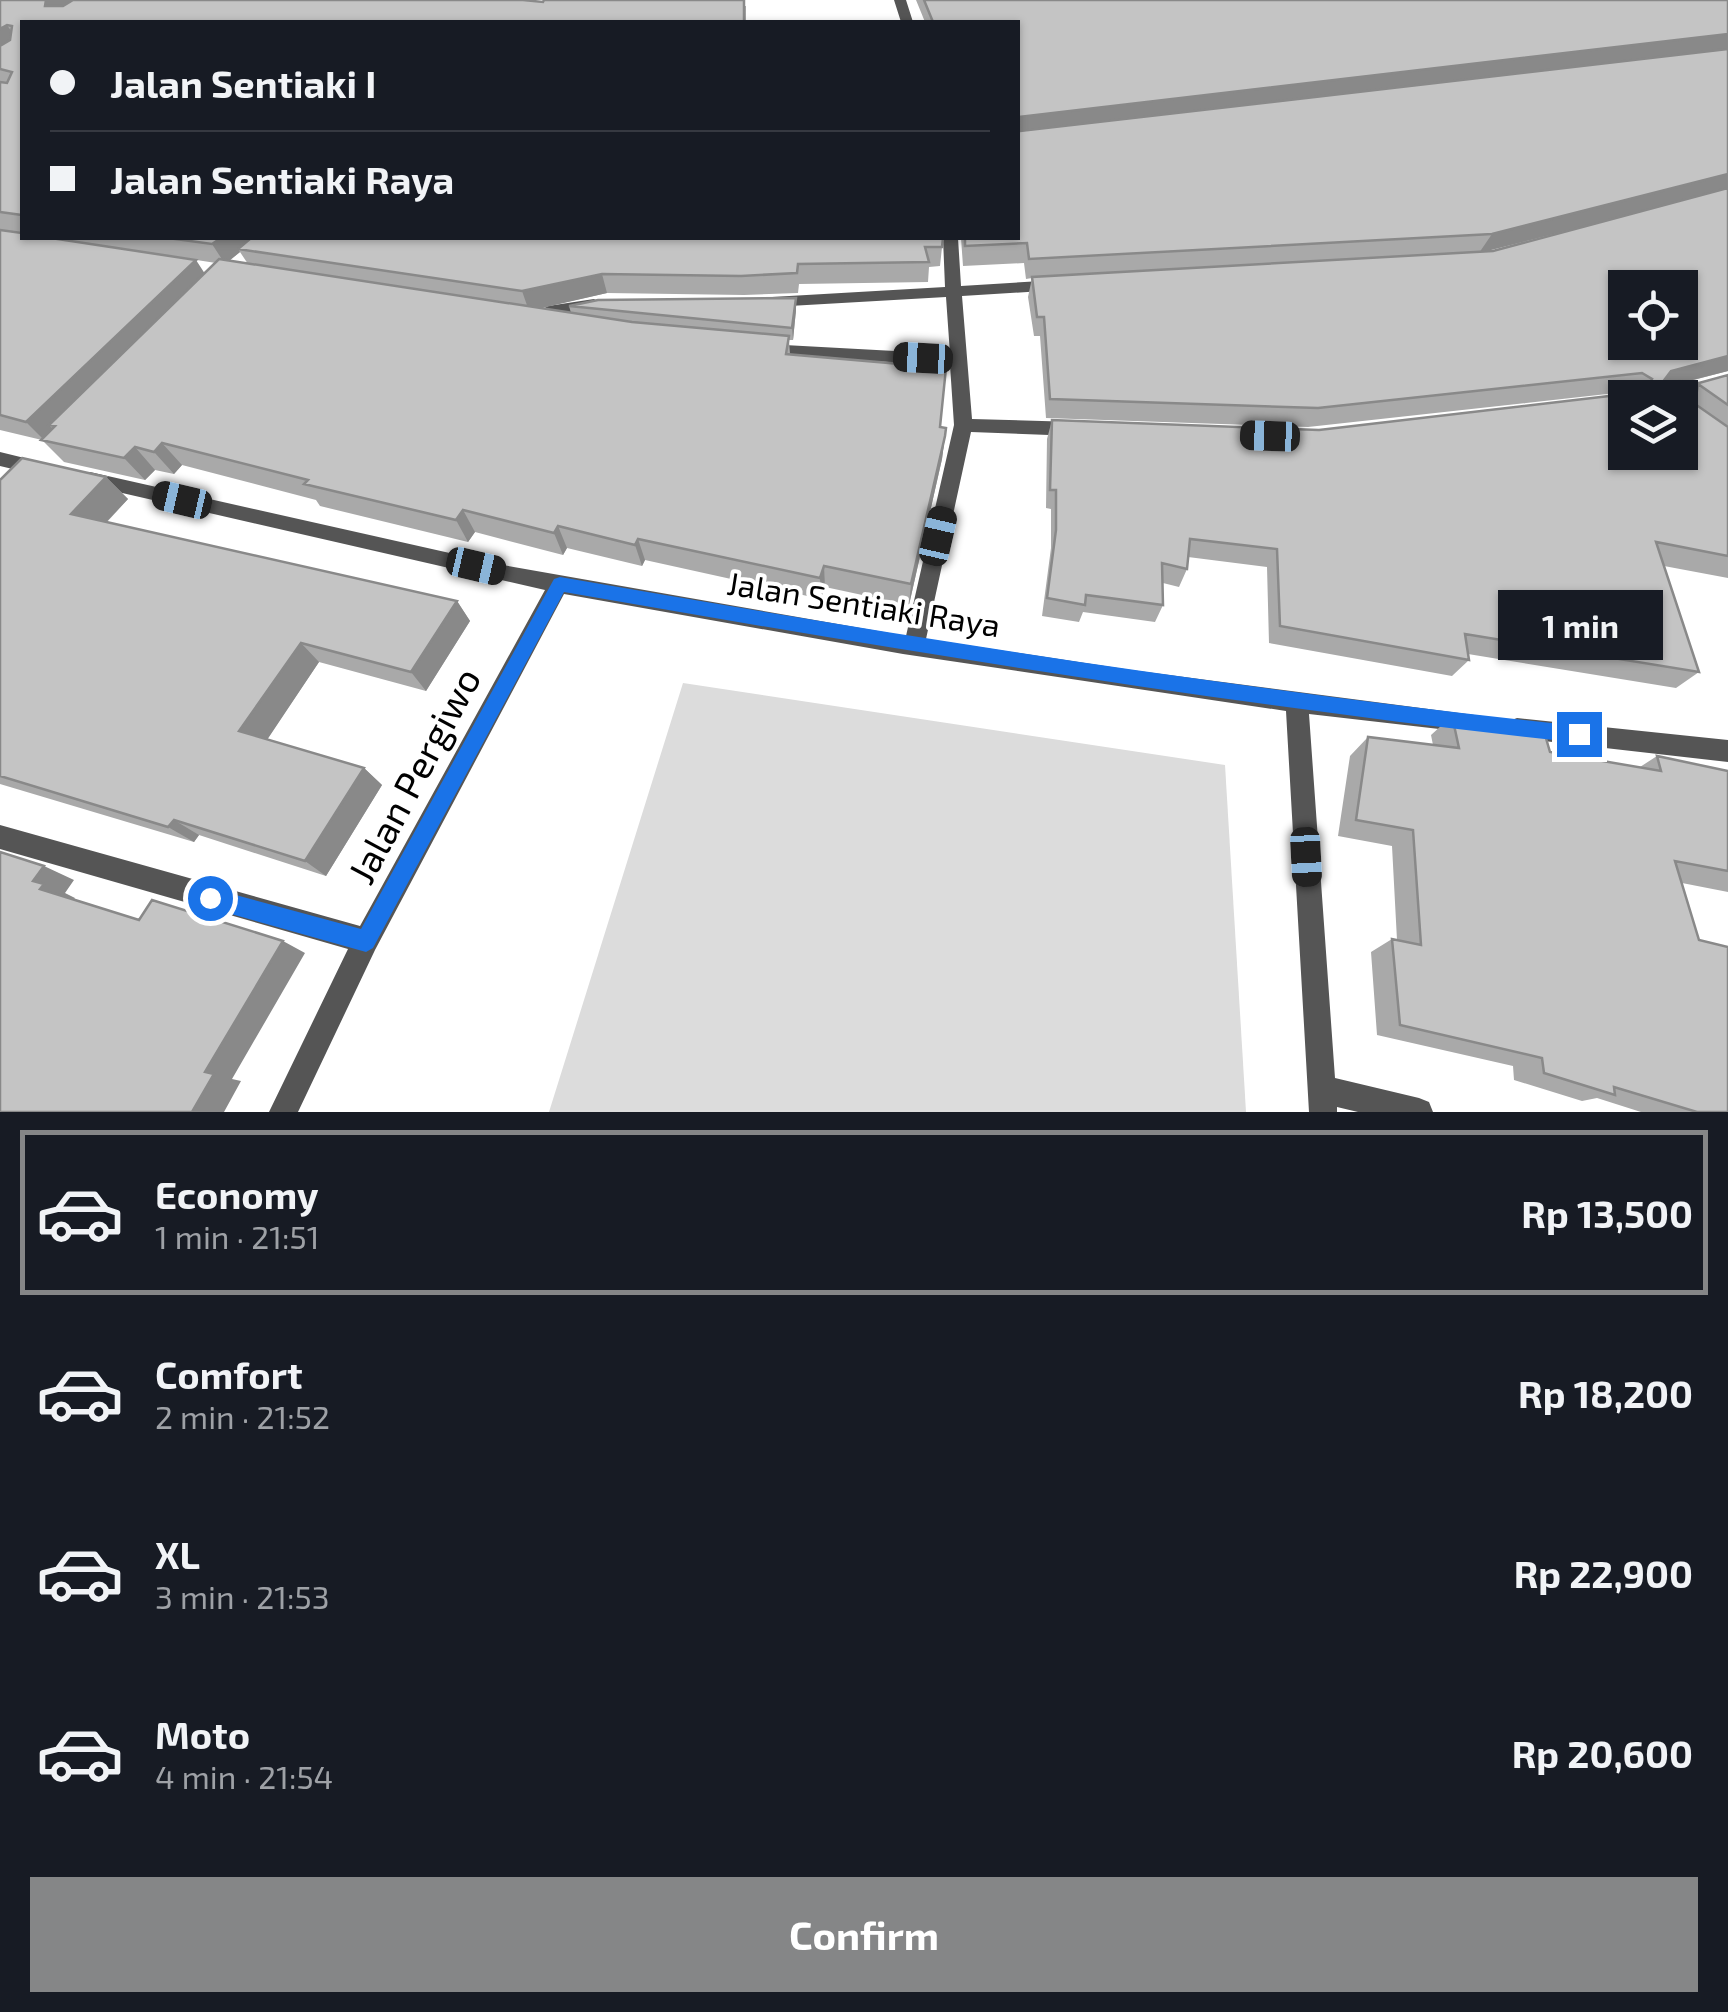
<!DOCTYPE html>
<html lang="en">
<head>
<meta charset="utf-8">
<style>
	:root { --surface:#171b24; --page:#242831; --text:#f1f3f6; --muted:#9ea1a6; --line:#363941; --accent:#858687 }
	body { margin:0; font-family:"Exo 2",sans-serif; background:var(--page); color:var(--text); height:100vh; display:flex; flex-direction:column; font-size:38px; white-space:nowrap }
	* { box-sizing:border-box; margin:0 }
	p { font-size:32px; color:var(--muted) }
	.icon { flex:none; width:55px; height:55px; fill:none; stroke:currentColor; stroke-width:2; stroke-linecap:round; stroke-linejoin:round }
	.map { position:relative; height:1112px; overflow:hidden }
	.sheet { display:flex; flex-direction:column; background:var(--surface); flex:1 }
	.sheet>* { flex:none }
	.hud { position:absolute; left:20px; top:20px; width:1000px; height:220px; border-radius:0px; box-shadow:0 2px 8px #0004; display:grid; align-content:center; height:220px; padding:0 30px; background:var(--surface) }
	.tools { position:absolute; left:1608px; top:270px; display:grid; gap:20px }
	.tools a { display:grid; place-items:center; width:90px; height:90px; border-radius:0px; background:var(--surface); box-shadow:0 2px 8px #0004; font-size:50px }
	.end { position:absolute; width:45px; height:45px; margin:-22px; border:12px solid #1a73e8; background:#fff; box-shadow:0 0 0 5px #fff }
	.from { border-radius:50% }
	.bubble { position:absolute; height:70px; border-radius:0px; background:var(--surface); box-shadow:0 2px 8px #0004; font-size:32px; font-weight:700; line-height:70px; text-align:center }
	.car { position:absolute; width:30px; height:60px; margin:-30px -15px; border-radius:12px; box-shadow:0 0 8px 2px #0007; background:linear-gradient(#222 24%,#8ab4d8 0 40%,#222 0 76%,#8ab4d8 0 86%,#222 0) }
	.hud b { display:flex; align-items:center; gap:35px; height:95px; font-size:38px }
	.hud b+b { border-top:2px solid var(--line) }
	.hud i { width:25px; height:25px; background:var(--text) }
	ul { padding:18px 0 0; list-style:none }
	li { display:flex; align-items:center; gap:30px; height:165px; margin:0 20px 15px; padding:0 10px; border:5px solid transparent; border-radius:0px }
	li div { flex:1 }
	li b { display:block; font-size:38px }
	li em { font-style:normal; font-weight:700 }
	li.on { border-color:var(--accent) }
	li>.icon { width:90px; height:90px; stroke-width:1.5 }
	.cta { display:flex; gap:20px; margin-top:auto; padding:20px 30px }
	.cta a { flex:1; height:115px; border-radius:0px; background:var(--accent); color:#fff; font-size:40px; font-weight:700; line-height:115px; text-align:center }
	.map>svg:first-child { display:block }
</style>
</head>
<body>
<div class="map">
<svg width="1728" height="1112" viewBox="0 0 1728 1112">
	<rect width="100%" height="100%" fill="#fff"/>
	<path fill="#dcdcdc" d="M683,683L1225,765L1246,1112H549Z"/>
	<g fill="none" stroke-linecap="round" stroke-linejoin="round">
		<path fill="#555" fill-rule="evenodd" d="M894,0H906L913,22H901Z
			M943,238H958L961,286L1058,280L1066,285L1058,290L962,296L972,419L1076,422L1085,429L1076,436L971,432L926,639L1131,670L1482,716L1485,723L1482,730L1474,733L1309,714L1335,1078L1419,1098L1429,1102L1433,1112H1358L1337,1107V1112H1309L1286,711L903,654L564,594L375,950L298,1112H269L348,949L0,849V825L360,926L545,590L83,484L81,479L90,472L503,565L906,636L954,425L950,365L766,356L758,350L766,344L950,354L946,297L772,307L764,302L772,297L945,287Z
			M594,299L602,304L600,308L558,315L531,326L523,321L548,306Z
			M0,452L49,464L51,469L42,476L0,466Z
			M1517,718L1728,740V762L1517,738L1509,735L1506,728L1509,721Z"/>
	</g>
	<path fill="#a9a9a9" fill-rule="evenodd" d="M0,0L543,2L746,6V22H22V233L205,273L216,263L54,238H943L940,266L929,267L928,282L799,284L798,293L744,295L607,293L540,308L571,313L569,306L796,298V310L793,340H789L790,354L940,427L946,428L942,459L909,605L825,587L821,599L645,560L642,566L567,548L563,555L475,532L468,542L320,506L316,500L182,465L174,474L155,470L145,480L64,462L42,440L0,430ZM240,252L248,264L229,261Z
		M916,0H1728V371L1686,382L1699,383L1728,375V578L1664,566L1699,672L1676,688L1468,654L1469,660L1452,676L1269,643L1267,567L1188,557L1187,569L1179,587L1163,583V605L1155,622L1083,612L1079,622L1042,616L1051,548V509L1046,508L1047,439L1052,420L1319,430L1628,394L1625,392L1308,427L1046,418L1040,336H1034L1028,297L1032,278L1026,279L1024,263L963,266L961,238H1018V22H925ZM1610,220L1493,251H1487Z
		M106,477L128,499L107,522L457,601L470,621L426,691L319,662L267,739L364,768L382,785L326,876L199,835L194,842L0,784V480Z
		M1452,716L1550,752L1640,767L1657,756L1728,771V892L1682,883L1728,1112H1641L1597,1098L1582,1101L1514,1080L1513,1066L1377,1035L1371,952L1392,939L1397,940L1392,846L1338,836L1350,756L1368,737L1433,745L1431,735Z"/>
	<path fill="#898989" d="M46,0H86L58,19L45,6Z
		M7,25L20,44L0,56V29Z
		M1728,34V51L1018,136V117Z
		M1728,174V190L1479,253L1492,234Z
		M221,238H258L238,249L240,252L225,264L212,244Z
		M196,260L209,280L49,425L55,431L45,441L26,422Z
		M602,274L607,293L529,311L522,291Z
		M796,298V310L793,340L792,328Z
		M1728,356V371L1653,390L1671,371Z
		M945,436L942,459L909,605L911,584Z
		M162,443L182,465L174,474L154,452Z
		M135,447L155,470L145,480L124,458Z
		M106,477L128,499L94,535L71,514Z
		M463,510L475,532L468,542L456,520Z
		M558,526L567,548L563,555L554,533Z
		M638,539L645,560L642,566L635,545Z
		M824,566L825,587L821,599L820,578Z
		M457,601L470,621L426,691L411,672Z
		M301,643L319,662L261,749L239,731Z
		M364,768L382,785L326,876L305,861Z
		M174,820L199,835L194,842L168,827Z
		M44,866L74,880L65,893L75,898L72,902L40,889L33,881Z
		M283,941L305,953L232,1079L241,1081L224,1112H192L205,1072Z"/>
	<path fill="#c4c4c4" stroke="#898989" stroke-width="2.5" fill-rule="evenodd" d="M0,0H46L45,6H63L73,0H523L543,2L544,0H744V22H22V215L0,212V82L7,83L12,72L0,69V46L10,40L12,26L7,25L0,29Z
		M924,0H1728V34L1018,117L1021,131L1728,49V174L1492,234L1029,259L1027,243L965,246V238H1018V22H933Z
		M1728,188V356L1671,371L1665,379L1699,383L1728,375V405L1698,384L1695,404L1728,427V556L1656,542L1699,672L1465,634L1469,660L1280,626L1277,549L1190,539L1187,569L1162,563L1163,605L1086,595L1085,605L1047,598L1056,530V490H1050L1052,420L1319,430L1643,392L1652,379L1642,373L1318,408L1050,399L1044,317H1037L1032,277L1493,251ZM1625,288H1680V342H1625ZM1625,398H1680V452H1625Z
		M0,230L22,233V238H51L196,260L26,422L0,415Z
		M168,238H221L212,244Z
		M251,238H943L942,247H925L929,262L798,264L797,273L741,276L602,274L522,291L238,249Z
		M219,259L632,322L789,336L786,354L946,368L940,427L946,428L945,436L911,584L824,566L820,578L638,539L635,545L558,526L554,533L463,510L456,520L304,484L308,480L162,443L154,452L135,447L124,458L41,440L55,426L49,425Z
		M796,298L792,328L569,306L598,300Z
		M22,458L106,477L71,514L457,601L411,672L301,643L239,731L364,768L305,861L174,820L168,827L0,776V480Z
		M1452,716L1543,728L1550,752L1661,771L1657,756L1728,771V871L1675,861L1699,940L1728,947V1112H1697L1614,1087L1615,1095L1544,1073L1542,1058L1400,1025L1392,939L1421,945L1413,830L1356,820L1368,737L1459,748Z
		M0,852L44,866L33,881L44,884L40,889L139,920L152,900L283,941L205,1072L214,1074L192,1112H0Z"/>
	<path fill="#1a73e8" d="M560,577C899,636 1237,690 1579,726L1588,734L1579,743C1238,706 901,651 564,592L373,948L366,952L203,906V891L210,888L361,929L554,579Z"/>
	<g text-anchor="middle" dominant-baseline="central" stroke-width="8" stroke-linejoin="round" paint-order="stroke">
		<g font-size="32" fill="#000" stroke="#fff">
			<text transform="translate(864 603) rotate(9)">Jalan Sentiaki Raya</text>
		</g>
		<g font-size="38" fill="#000" stroke="#fff">
			<text transform="translate(413 775) rotate(-62)">Jalan Pergiwo</text>
		</g>
	</g>
</svg>
<div class="tools">
<a><svg class="icon" aria-label="locate" viewBox="0 0 24 24"><circle cx="12" cy="12" r="6"/><path d="M12 2v4M12 18v4M2 12h4M18 12h4"/></svg></a>
<a><svg class="icon" aria-label="layers" viewBox="0 0 24 24"><path d="M12 4l9 5-9 5-9-5zM3 14l9 5 9-5"/></svg></a>
</div>
<i class="end from" style="left:210px;top:898px"></i>
<i class="end" style="left:1579px;top:734px"></i>
<div class="bubble" style="left:1498px;top:590px;width:165px">1 min</div>
<i class="car" style="left:923px;top:358px;rotate:273deg"></i>
<i class="car" style="left:1270px;top:436px;rotate:272deg"></i>
<i class="car" style="left:182px;top:500px;rotate:283deg"></i>
<i class="car" style="left:938px;top:536px;rotate:13deg"></i>
<i class="car" style="left:476px;top:566px;rotate:103deg"></i>
<i class="car" style="left:1306px;top:857px;rotate:177deg"></i>
<div class="hud">
<b><i class="from"></i>Jalan Sentiaki I</b>
<b><i></i>Jalan Sentiaki Raya</b>
</div>
</div>
<section class="sheet">
<ul>
<li class="on"><svg class="icon" aria-label="car" viewBox="0 0 24 24"><path d="M5 17H2v-5l4-1 3-4h7l3 4 3 1v5h-3M9 17h6M6 11h13"/><circle cx="7" cy="17" r="2"/><circle cx="17" cy="17" r="2"/></svg><div><b>Economy</b><p>1 min · 21:51</p></div><em>Rp 13,500</em></li>
<li><svg class="icon" aria-label="car" viewBox="0 0 24 24"><path d="M5 17H2v-5l4-1 3-4h7l3 4 3 1v5h-3M9 17h6M6 11h13"/><circle cx="7" cy="17" r="2"/><circle cx="17" cy="17" r="2"/></svg><div><b>Comfort</b><p>2 min · 21:52</p></div><em>Rp 18,200</em></li>
<li><svg class="icon" aria-label="car" viewBox="0 0 24 24"><path d="M5 17H2v-5l4-1 3-4h7l3 4 3 1v5h-3M9 17h6M6 11h13"/><circle cx="7" cy="17" r="2"/><circle cx="17" cy="17" r="2"/></svg><div><b>XL</b><p>3 min · 21:53</p></div><em>Rp 22,900</em></li>
<li><svg class="icon" aria-label="car" viewBox="0 0 24 24"><path d="M5 17H2v-5l4-1 3-4h7l3 4 3 1v5h-3M9 17h6M6 11h13"/><circle cx="7" cy="17" r="2"/><circle cx="17" cy="17" r="2"/></svg><div><b>Moto</b><p>4 min · 21:54</p></div><em>Rp 20,600</em></li>
</ul>
<div class="cta"><a>Confirm</a></div>
</section>
</body>
</html>
